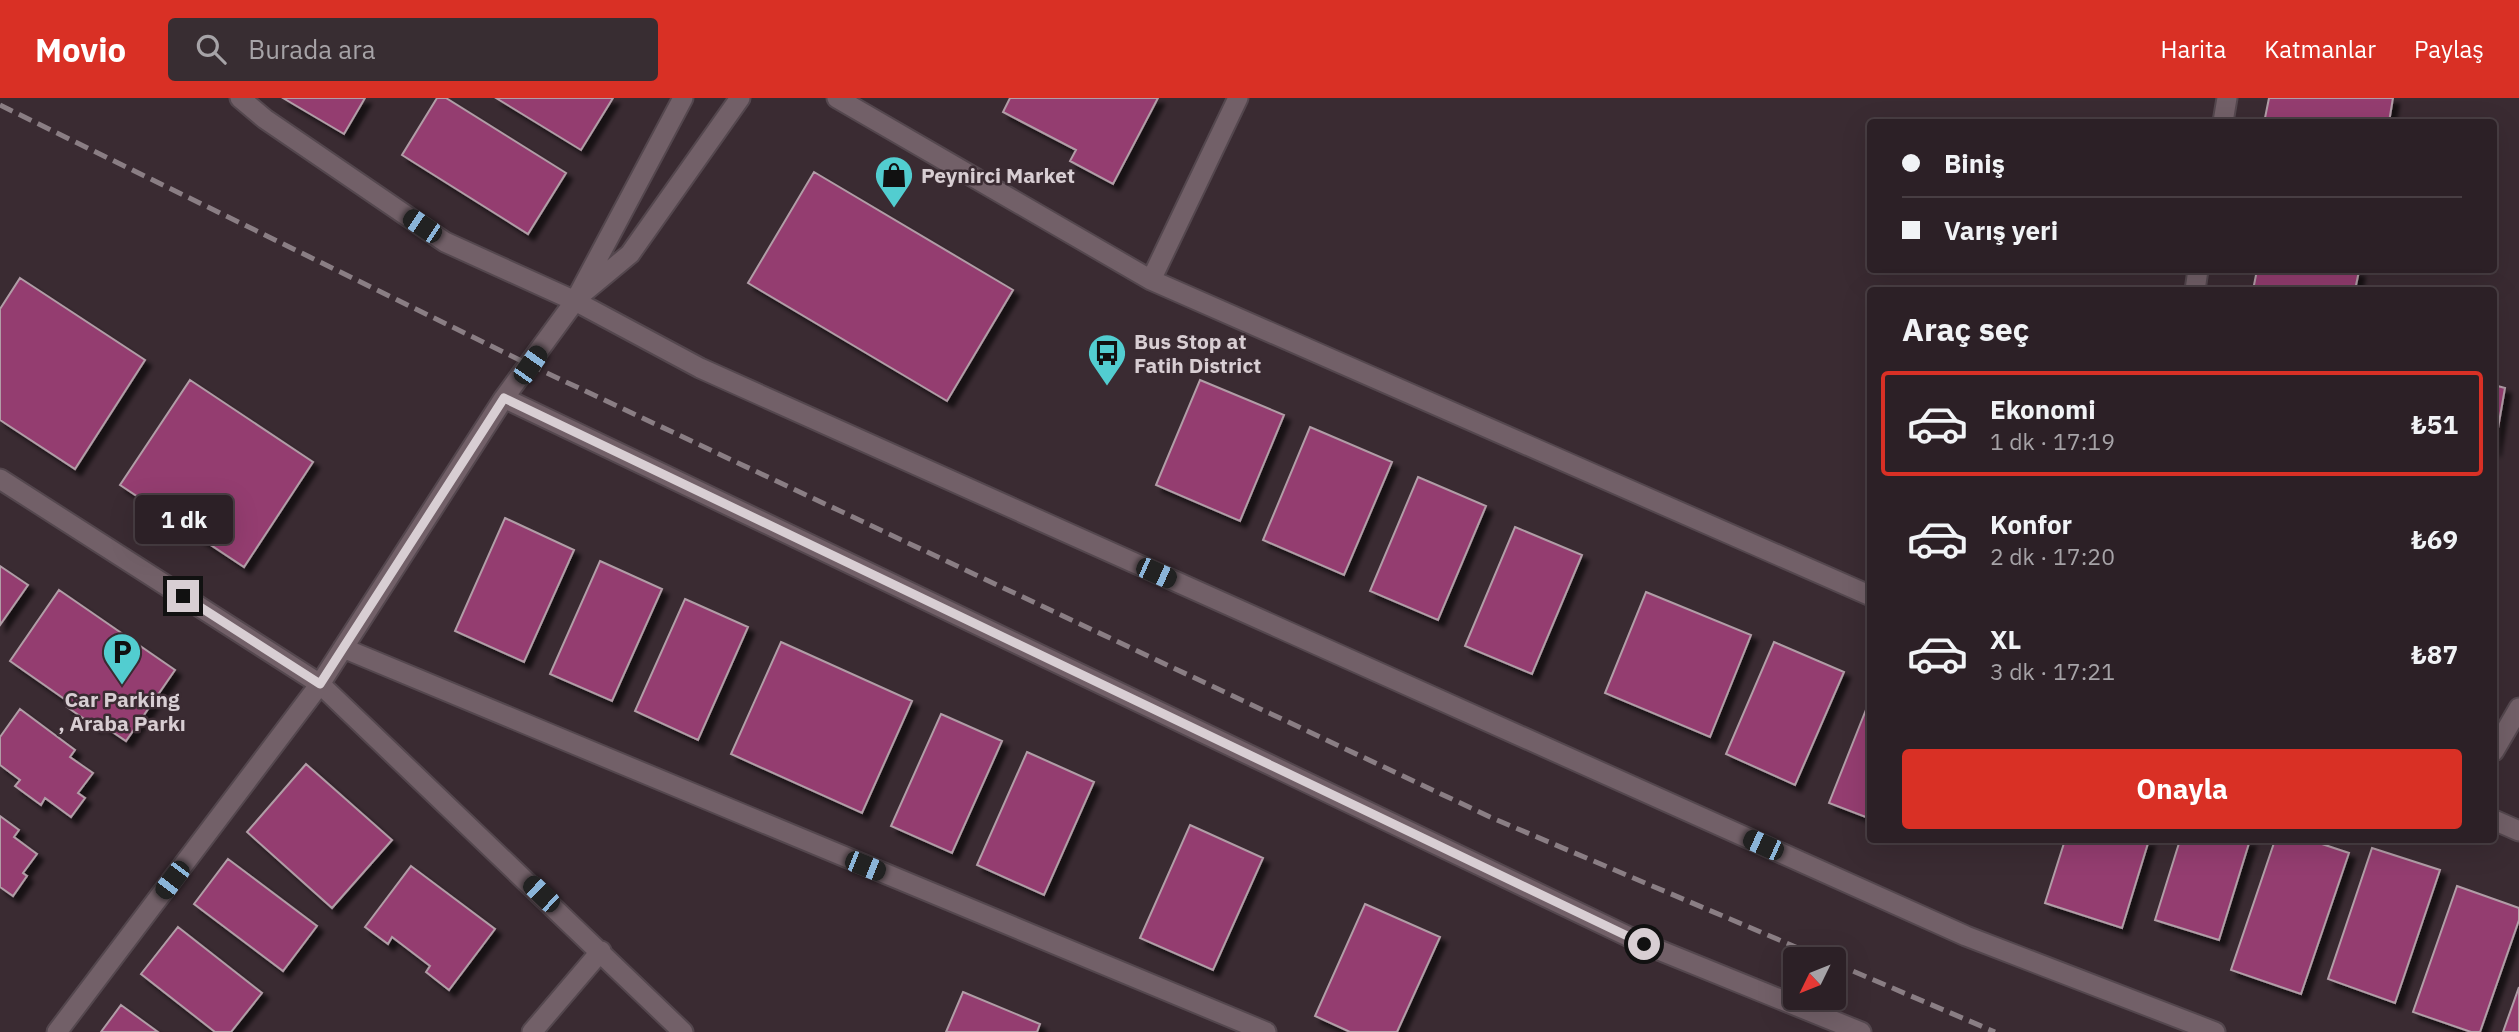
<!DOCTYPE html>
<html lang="tr">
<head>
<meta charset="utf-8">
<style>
	:root { --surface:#2c2026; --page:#382d32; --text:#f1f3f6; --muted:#a6a3a7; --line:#483e43; --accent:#d93025 }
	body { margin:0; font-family:"IBM Plex Sans",sans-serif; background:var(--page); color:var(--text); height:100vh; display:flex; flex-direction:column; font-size:26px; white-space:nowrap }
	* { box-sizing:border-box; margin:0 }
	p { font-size:23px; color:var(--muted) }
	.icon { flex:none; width:38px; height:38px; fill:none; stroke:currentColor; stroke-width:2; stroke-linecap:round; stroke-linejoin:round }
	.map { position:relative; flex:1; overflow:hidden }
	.sheet { position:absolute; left:1867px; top:189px; width:630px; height:556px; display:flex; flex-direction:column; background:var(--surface); border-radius:7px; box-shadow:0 7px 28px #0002,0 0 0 2px var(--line) }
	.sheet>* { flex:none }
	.guide { position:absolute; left:1867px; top:21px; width:630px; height:154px; border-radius:7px; box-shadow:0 7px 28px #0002,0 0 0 2px var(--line); display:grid; align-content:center; height:154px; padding:0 35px; background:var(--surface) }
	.needle { width:46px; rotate:227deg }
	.controls { position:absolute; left:1783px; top:849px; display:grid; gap:14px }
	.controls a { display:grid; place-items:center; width:63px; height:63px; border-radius:7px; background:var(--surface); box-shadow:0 7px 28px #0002,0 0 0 2px var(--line); font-size:35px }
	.end { position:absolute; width:32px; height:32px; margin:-16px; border:9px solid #d8ced3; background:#111; box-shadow:0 0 0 4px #111 }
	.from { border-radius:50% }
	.bubble { position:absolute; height:49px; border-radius:7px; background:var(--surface); box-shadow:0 7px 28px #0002,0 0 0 2px var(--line); font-size:23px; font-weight:700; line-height:49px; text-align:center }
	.car { position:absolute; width:21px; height:42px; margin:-21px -10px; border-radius:9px; box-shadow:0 0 5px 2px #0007; background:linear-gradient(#222 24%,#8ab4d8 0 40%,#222 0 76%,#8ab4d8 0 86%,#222 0) }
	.guide b { display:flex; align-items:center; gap:24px; height:66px; font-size:26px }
	.guide b+b { border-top:2px solid var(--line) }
	.guide i { width:18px; height:18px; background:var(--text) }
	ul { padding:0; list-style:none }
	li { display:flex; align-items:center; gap:21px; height:105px; margin:0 14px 10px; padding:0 21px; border:4px solid transparent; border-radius:7px }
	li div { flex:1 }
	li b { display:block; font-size:26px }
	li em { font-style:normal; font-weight:700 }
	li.selected { border-color:var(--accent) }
	li>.icon { width:63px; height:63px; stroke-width:1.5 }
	h2 { padding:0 35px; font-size:32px; line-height:84px }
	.button { display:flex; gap:14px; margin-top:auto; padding:14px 35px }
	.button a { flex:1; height:80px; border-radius:7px; background:var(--accent); color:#fff; font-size:28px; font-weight:700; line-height:80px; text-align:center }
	header { display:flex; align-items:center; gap:42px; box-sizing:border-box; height:98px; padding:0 35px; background:var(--accent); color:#fff }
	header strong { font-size:33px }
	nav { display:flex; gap:38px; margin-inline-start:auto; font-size:24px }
	.search { width:490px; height:63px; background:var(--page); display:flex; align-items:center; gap:18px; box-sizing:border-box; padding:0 24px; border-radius:7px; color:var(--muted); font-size:26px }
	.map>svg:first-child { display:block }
</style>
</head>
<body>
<header>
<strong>Movio</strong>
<div class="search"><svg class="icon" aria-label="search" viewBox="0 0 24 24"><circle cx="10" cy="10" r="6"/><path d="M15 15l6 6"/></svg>Burada ara</div>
<nav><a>Harita</a><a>Katmanlar</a><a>Paylaş</a></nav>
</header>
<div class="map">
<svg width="2519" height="934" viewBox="0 0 2519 934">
	<defs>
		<filter id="shadow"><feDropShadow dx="6" dy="6" stdDeviation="2" flood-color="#0009"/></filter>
	</defs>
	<rect width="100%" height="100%" fill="#3a2b32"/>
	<path fill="#943e6f" stroke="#b19da7" stroke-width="2" filter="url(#shadow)" d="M283,0H365L344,36Z
		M437,0H446L566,75L528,136L402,57Z
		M496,0H613L581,52Z
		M1010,0H1158L1113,86L1070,63L1076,52L1003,14Z
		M2269,0H2393L2389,24H2288L2265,20Z
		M814,74L1013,192L947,303L748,185Z
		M2257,172H2352L2359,173L2355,192H2253Z
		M20,180L145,262L75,371L0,322V211Z
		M190,282L313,364L244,469L120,387Z
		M1200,282L1284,317L1240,423L1156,387Z
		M2494,287L2505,290L2494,353Z
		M1310,329L1392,364L1344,477L1263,442Z
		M1418,379L1486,408L1438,522L1370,493Z
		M505,420L574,452L524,564L455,533Z
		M1515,429L1582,457L1532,576L1465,548Z
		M600,463L662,491L612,603L550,576Z
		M0,468L28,487L0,527Z
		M59,492L175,572L126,643L99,625L96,629L67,609L70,605L10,563Z
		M1646,494L1751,537L1710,639L1605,595Z
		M685,501L748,529L698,642L635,613Z
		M781,544L912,603L862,715L731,656Z
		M1774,544L1844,574L1795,687L1726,656Z
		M1871,599V721L1829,705Z
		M20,611L75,652L70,659L93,675L78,695L85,700L71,719L45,700L41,707L15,688L20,682L0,667V639Z
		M941,616L1002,643L952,755L891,728Z
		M1027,654L1094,684L1044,797L977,767Z
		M306,666L392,742L332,810L247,734Z
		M0,718L19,732L14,739L37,756L23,775L27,778L13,798L0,789Z
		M1190,727L1263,760L1213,872L1140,840Z
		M2065,742H2149L2122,830L2045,805Z
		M2180,742H2250L2219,842L2155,822Z
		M2275,742H2310L2349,755L2301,896L2231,872Z
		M2372,750L2440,772L2395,905L2328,881Z
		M228,761L317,828L283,873L194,806Z
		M411,768L495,831L449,892L426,874L430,868L392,839L388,846L365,829Z
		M2457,788L2519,810V822L2480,934H2471L2413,914Z
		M1365,806L1440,839L1397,934H1350L1315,918Z
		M178,829L262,895L231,934H215L141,876Z
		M2519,889V934H2503Z
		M963,894L1040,926L1037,934H946Z
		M121,907L158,934H101Z"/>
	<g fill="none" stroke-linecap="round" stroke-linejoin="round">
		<g stroke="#54474e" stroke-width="23">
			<path id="minor" d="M240,0L265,21L445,144L575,203L700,270L1966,838L2215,934
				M837,0L1151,182L1871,498
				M2223,24L2227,0
				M1151,182L1238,0
				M2195,192L2198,172
				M583,195L630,156L740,0
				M504,300L1644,846L1861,934
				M0,381L320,586L683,934
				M343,550L1266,934
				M2494,653L2519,610
				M2494,722L2519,733
				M57,934L320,586L504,300L575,203L683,0
				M532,934L601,853"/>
		</g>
		<use href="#minor" stroke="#726068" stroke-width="19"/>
		<path stroke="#8a7e84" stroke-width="5" stroke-dasharray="14 7" stroke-linecap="butt" d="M0,7L530,267L1490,719L1824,861
			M1834,865L1995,934"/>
	</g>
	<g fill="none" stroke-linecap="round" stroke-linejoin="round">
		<path stroke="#d8ced3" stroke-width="9" d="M183,498L320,586L504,300L1644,846"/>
	</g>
	<defs>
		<g id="shop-pin" transform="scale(2.0125)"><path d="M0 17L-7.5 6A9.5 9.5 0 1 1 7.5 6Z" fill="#52cdd0" stroke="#3a2b32"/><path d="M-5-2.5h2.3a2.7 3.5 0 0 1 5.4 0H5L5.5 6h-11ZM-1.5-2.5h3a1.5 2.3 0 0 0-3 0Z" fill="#111"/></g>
		<g id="bus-pin" transform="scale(2.0125)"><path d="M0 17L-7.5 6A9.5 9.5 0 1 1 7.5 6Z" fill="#52cdd0" stroke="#3a2b32"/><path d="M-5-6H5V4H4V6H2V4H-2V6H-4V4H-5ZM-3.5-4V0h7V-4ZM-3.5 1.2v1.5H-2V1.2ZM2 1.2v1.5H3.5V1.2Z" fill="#111"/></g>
		<g id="parking-pin" transform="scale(2.0125)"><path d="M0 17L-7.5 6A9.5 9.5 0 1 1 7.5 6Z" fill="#52cdd0" stroke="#3a2b32"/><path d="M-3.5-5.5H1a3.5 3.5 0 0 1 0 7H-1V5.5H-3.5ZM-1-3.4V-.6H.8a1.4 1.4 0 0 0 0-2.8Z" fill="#111"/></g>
	</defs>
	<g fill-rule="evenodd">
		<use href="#shop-pin" x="894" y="77"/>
		<use href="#bus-pin" x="1107" y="255"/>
		<use href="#parking-pin" x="122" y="554"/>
	</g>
	<g text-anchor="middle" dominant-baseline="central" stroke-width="5" stroke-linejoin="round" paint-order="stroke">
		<g font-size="21" font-weight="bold" fill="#d8ced3" stroke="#3a2b32" text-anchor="start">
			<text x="921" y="77">Peynirci Market</text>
			<text x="1134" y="243">Bus Stop at<tspan x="1134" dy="24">Fatih District</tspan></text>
			<text x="122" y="601" text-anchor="middle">Car Parking<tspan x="122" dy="24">, Araba Parkı</tspan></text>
		</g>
	</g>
</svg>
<div class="controls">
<a><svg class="needle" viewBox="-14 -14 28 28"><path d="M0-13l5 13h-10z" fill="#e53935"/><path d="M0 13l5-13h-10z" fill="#a6a3a7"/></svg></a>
</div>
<i class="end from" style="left:1644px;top:846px"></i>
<i class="end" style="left:183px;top:498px"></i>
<div class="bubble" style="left:135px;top:397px;width:98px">1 dk</div>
<i class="car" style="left:422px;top:128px;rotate:304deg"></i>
<i class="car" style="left:530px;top:267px;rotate:35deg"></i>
<i class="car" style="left:1156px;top:475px;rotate:114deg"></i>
<i class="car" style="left:1763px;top:747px;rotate:294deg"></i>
<i class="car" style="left:865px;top:768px;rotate:112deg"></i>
<i class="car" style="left:172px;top:782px;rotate:217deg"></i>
<i class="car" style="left:541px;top:796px;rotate:314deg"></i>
<div class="guide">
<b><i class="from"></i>Biniş</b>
<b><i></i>Varış yeri</b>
</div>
<section class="sheet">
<h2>Araç seç</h2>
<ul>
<li class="selected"><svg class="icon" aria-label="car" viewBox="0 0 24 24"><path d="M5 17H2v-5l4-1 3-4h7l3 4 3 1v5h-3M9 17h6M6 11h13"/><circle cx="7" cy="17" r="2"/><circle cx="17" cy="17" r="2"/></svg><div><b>Ekonomi</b><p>1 dk · 17:19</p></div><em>₺51</em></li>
<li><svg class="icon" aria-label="car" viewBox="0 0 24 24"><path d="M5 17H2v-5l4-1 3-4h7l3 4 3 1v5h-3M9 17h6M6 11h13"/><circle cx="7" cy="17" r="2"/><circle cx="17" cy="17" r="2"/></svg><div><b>Konfor</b><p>2 dk · 17:20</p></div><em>₺69</em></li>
<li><svg class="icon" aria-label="car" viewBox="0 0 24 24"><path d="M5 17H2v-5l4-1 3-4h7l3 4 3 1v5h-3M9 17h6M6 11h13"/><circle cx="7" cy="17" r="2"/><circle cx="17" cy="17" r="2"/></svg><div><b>XL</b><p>3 dk · 17:21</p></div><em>₺87</em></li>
</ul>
<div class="button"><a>Onayla</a></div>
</section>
</div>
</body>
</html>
